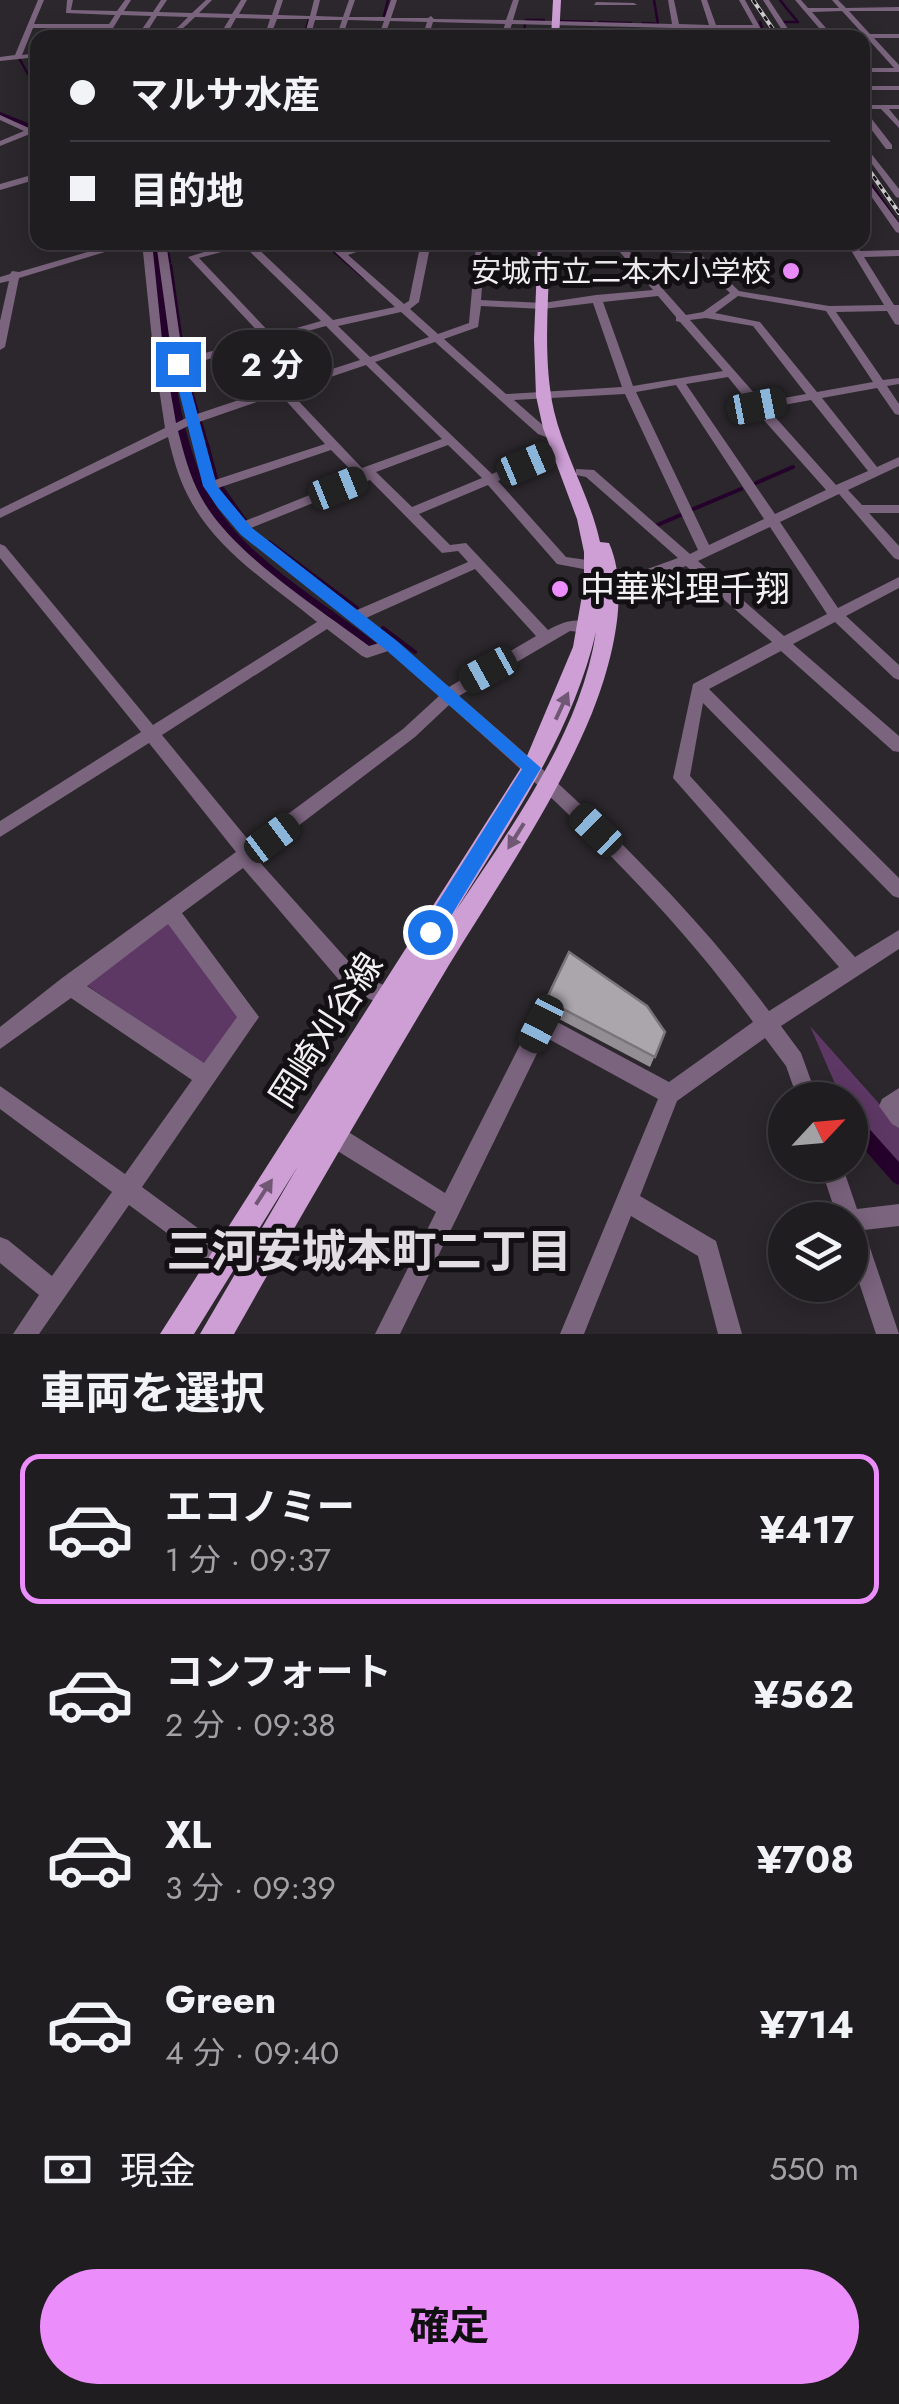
<!DOCTYPE html>
<html lang="ja">
<head>
<meta charset="utf-8">
<style>
	:root { --surface:#201d21; --page:#28262a; --text:#f1f3f6; --muted:#a2a2a5; --line:#3d3b3f; --accent:#eb8dfb }
	body { margin:0; font-family:Jost,"Noto Sans JP",sans-serif; background:var(--page); color:var(--text); height:100vh; display:flex; flex-direction:column; font-size:38px; white-space:nowrap }
	* { box-sizing:border-box; margin:0 }
	p { font-size:32px; color:var(--muted) }
	.icon { flex:none; width:55px; height:55px; fill:none; stroke:currentColor; stroke-width:2; stroke-linecap:round; stroke-linejoin:round }
	.map { position:relative; height:1334px; overflow:hidden }
	.panel { display:flex; flex-direction:column; background:var(--surface); flex:1 }
	.panel>* { flex:none }
	.banner { position:absolute; left:30px; top:30px; width:840px; height:220px; border-radius:20px; box-shadow:0 5px 25px #0003,0 0 0 2px var(--line); display:grid; align-content:center; height:220px; padding:0 40px; background:var(--surface) }
	.needle { width:65px; rotate:64deg }
	.tools { position:absolute; left:768px; top:1082px; display:grid; gap:20px }
	.tools a { display:grid; place-items:center; width:100px; height:100px; border-radius:50%; background:var(--surface); box-shadow:0 5px 25px #0003,0 0 0 2px var(--line); font-size:50px }
	.end { position:absolute; width:45px; height:45px; margin:-22px; border:12px solid #1a73e8; background:#fff; box-shadow:0 0 0 5px #fff }
	.from { border-radius:50% }
	.bubble { position:absolute; height:70px; border-radius:35px; background:var(--surface); box-shadow:0 5px 25px #0003,0 0 0 2px var(--line); font-size:32px; font-weight:700; line-height:70px; text-align:center }
	.car { position:absolute; width:30px; height:60px; margin:-30px -15px; border-radius:12px; box-shadow:0 0 8px 2px #0007; background:linear-gradient(#222 24%,#8ab4d8 0 40%,#222 0 76%,#8ab4d8 0 86%,#222 0) }
	.banner b { display:flex; align-items:center; gap:35px; height:95px; font-size:38px }
	.banner b+b { border-top:2px solid var(--line) }
	.banner i { width:25px; height:25px; background:var(--text) }
	ul { padding:0; list-style:none }
	li { display:flex; align-items:center; gap:30px; height:150px; margin:0 20px 15px; padding:0 20px; border:5px solid transparent; border-radius:20px }
	li div { flex:1 }
	li b { display:block; font-size:38px }
	li em { font-style:normal; font-weight:700 }
	li.current { border-color:var(--accent) }
	li>.icon { width:90px; height:90px; stroke-width:1.5 }
	h2 { padding:0 40px; font-size:45px; line-height:120px }
	.pay { display:flex; align-items:center; gap:25px; height:110px; padding:0 40px; font-size:38px }
	.pay p { margin-inline-start:auto }
	.button { display:flex; gap:20px; margin-top:auto; padding:20px 40px }
	.button a { flex:1; height:115px; border-radius:60px; background:var(--accent); color:#111; font-size:40px; font-weight:700; line-height:115px; text-align:center }
	.map>svg:first-child { display:block }
</style>
</head>
<body>
<div class="map">
<svg width="899" height="1334" viewBox="0 0 899 1334">
	<rect width="100%" height="100%" fill="#2b272c"/>
	<path fill="#5e3865" d="M171,913L244,1011L210,1070L78,979Z
		M810,1026L899,1126V1166L850,1110V1100H842Z"/>
	<g fill="none" stroke-linecap="round" stroke-linejoin="round">
		<path stroke="#25022b" stroke-width="2.5" d="M780,0L787,9
			M384,16L388,0
			M526,20H544
			M560,21L592,22
			M599,22L631,23
			M760,22L765,36
			M784,22H798L788,10
			M643,23L658,24L654,0
			M304,38L309,18
			M524,38L525,22
			M740,38L760,36
			M19,58L38,92
			M862,171L899,224
			M166,242L170,262
			M323,242L364,278
			M694,242L696,249
			M171,265L184,358
			M185,366L198,413
			M201,422L208,446"/>
		<path stroke="#25022b" stroke-width="4" d="M207,444L217,482
			M756,483L793,467
			M222,488L247,523
			M691,510L741,489
			M655,526L683,514
			M269,542L357,608
			M383,628L415,652"/>
		<path fill="#25022b" fill-rule="evenodd" d="M0,112L38,127V132L0,116Z
			M150,242H158C168,322 175,451 223,516C257,564 329,606 376,643L378,646L376,649H368C318,610 254,573 216,522C163,453 160,327 150,242Z
			M850,1111L856,1114L899,1162V1185L893,1182L850,1133Z"/>
		<path fill="#7b647e" fill-rule="evenodd" d="M38,0H44L34,24H109L115,15L66,13L67,0H73L71,10L117,11L125,0H131L124,11L153,12L161,0H167L159,12L192,13L206,0H212L199,13L232,14L241,0H247L239,14L272,15L277,0H283L278,15L310,16L314,0H320L316,16L343,17L349,0H355L349,17H385L391,0H397L391,18H428L431,16L434,19L506,20L513,0H519L513,20L672,24L668,0H674L679,24L709,25L701,0H707L716,25H753L739,0H745L766,38H759L755,29H717L721,38H715L711,29L679,28L681,38H675L673,28L512,24L507,38H501L505,24L433,22L428,38H422L427,22L390,21L384,38H378L384,21L348,20L342,38H336L342,20H315L310,38H304L309,19H277L270,37L264,38L270,19L236,18L225,38H218L230,18L195,17C184,28 173,38 156,38L178,27L188,17L157,16L143,38H136L151,16L121,15L107,38H100L106,28H73L69,38H62L67,28H33L22,55L38,53V57L0,61V57L15,55Z
			M763,0H769L792,35H825L795,0H801L808,8H839L832,0H838L846,8L899,7V11H849L870,34H899V38H874L899,65V72H862V68H894L867,38H787ZM842,11L863,34L832,35L812,12Z
			M596,2L634,3L637,5H594Z
			M862,86H899V90H862Z
			M862,105H899V109H889L899,121V128L881,109H864L892,145V149H886L862,117Z
			M0,115L31,129L37,128L38,137L30,134L0,146V141L24,131L0,120Z
			M862,142L899,189V198L896,197L862,150Z
			M35,174H38V179L0,190V184Z
			M862,174L899,223V233L896,232L862,183Z
			M122,242H138L19,278L5,347L0,350V321L9,281L0,283V277L10,274L12,271L19,272Z
			M142,242H152L163,349L176,423L186,418L173,364L156,242H166L183,359L263,337L188,257L237,242H251L333,320L395,307L324,242H334L343,250L369,242H385L348,255L404,304L409,301L421,242H431L419,302L410,309L438,334L469,323L476,245L461,242L613,244L612,242H621L623,245L693,247L739,291L829,306L884,305L846,242H855L860,251L899,250V256L864,257L894,305H899V325L895,324L887,311L836,312L883,380L899,378V384L887,386L899,404V415L895,414L877,388L822,398L877,467L899,457V466L848,490L862,505H899V513H869L899,546V560L894,558L839,494L780,522L838,608L899,577V588L846,616L899,665V680L894,678L835,622L793,644L899,736V752L893,751L781,651L709,689L899,878V898L893,896L703,703L690,776L855,957L899,930V949L781,1026L801,1053L818,1100H798L786,1066L765,1038L677,1101L640,1196L716,1241L742,1334H718L698,1256L631,1216L584,1334H560L658,1099L545,1037L400,1334H375L436,1212L323,1142L320,1134L323,1126L331,1123L339,1126L445,1193L534,1017L541,1014L548,1017L669,1082L753,1022C667,903 559,802 449,705L415,737L256,858L360,974L396,991L399,998L396,1005L389,1008L346,988L243,868L182,913L259,1017L142,1187L229,1251L232,1259L229,1267L221,1270L213,1267L129,1205L39,1334H13L39,1295L0,1263V1237L8,1240L52,1276L112,1192L0,1109V1086L125,1174L192,1080L71,998L0,1049V1027L62,978L236,852L149,743L0,837V821L141,732L0,558V544L5,546L153,725L317,622C271,584 216,551 188,496C178,477 173,457 168,437L0,518V509L165,428L153,349ZM244,246L321,321L272,335L199,258ZM485,246L618,250L653,290L596,295L543,303L481,300ZM629,251L690,253L730,293L703,312L686,315ZM658,296L676,317V321L680,322L723,371L633,386L603,302ZM738,296L826,311L873,382L817,392L760,322L715,313ZM593,303L622,387L506,394L444,339L478,327L481,306L543,309ZM401,312L429,337L370,357L338,326ZM706,318L753,326L806,394L762,402L690,320ZM326,326L360,360L329,370L293,335ZM283,338L320,373L197,414L184,366ZM435,342L538,434L554,440L558,439L560,436L546,428L514,400L625,394L698,550L690,554L594,470L576,469V475L586,477L678,558L631,575L604,578L602,581C624,596 663,574 686,566L772,642L693,684L673,778L839,967L769,1011C681,893 571,792 459,696L570,631L590,633L597,628C582,615 564,621 548,630L466,543L450,545L419,514L488,485L557,564L594,571L601,566L594,561L566,557L498,481L564,453V447H556L492,474L375,362ZM366,365L442,439L362,468L289,391ZM728,377L753,408L826,490L775,514L686,384ZM676,385L764,519L709,545L636,392ZM280,394L325,444L215,480L199,422ZM811,400L868,471L836,485L767,408ZM188,426L204,486L237,530L379,643L369,646C318,608 231,553 201,497C190,477 184,454 178,431ZM448,445L482,478L412,507L376,472ZM331,450L357,476L245,521L218,488ZM370,480L442,553L458,551L468,562L357,610L251,528ZM770,527L827,614L784,636L698,561ZM475,569L536,636L449,687L366,618ZM327,629L362,656L367,658L388,651L439,696L403,729L250,842L162,735ZM168,924L237,1017L204,1063L87,986Z
			M899,1088V1128L892,1124L879,1106L882,1099Z
			M820,1165H842L857,1209L899,1204V1226L864,1230L899,1334H876L850,1255V1220H838Z"/>
		<path fill="#cd9fd5" fill-rule="evenodd" d="M553,0H561L559,38H551Z
			M538,242H550C549,298 542,357 554,411C565,457 590,496 600,542L609,543C631,592 611,666 592,713C555,803 499,883 449,965C376,1087 304,1210 234,1334H200L298,1166L194,1334H160L524,763L573,647L584,584V552L577,519L543,428L536,396L534,339ZM596,632C580,735 511,827 455,912C509,824 572,735 596,632Z"/>
		<g stroke="#d0cdd1" stroke-width="4">
			<path id="rail" d="M753,0L779,38
				M862,160L899,213"/>
		</g>
		<use href="#rail" stroke="#131013" stroke-width="2.5" stroke-dasharray="5" stroke-linecap="butt"/>
	</g>
	<path fill="#938e94" d="M546,1000L665,1032L650,1067L544,1011Z"/>
	<path fill="#aba5ac" stroke="#787478" stroke-width="2.5" d="M569,952L647,1006L665,1032L655,1057L546,1000Z"/>
	<defs><path id="oneway-solid" d="M-6-.8H1V-3.2L6.5 0L1 3.2V.8H-6Z" transform="scale(2.5)"/></defs>
	<g fill="#705874">
		<use href="#oneway-solid" transform="translate(562 706) rotate(-65)"/>
		<use href="#oneway-solid" transform="translate(516 836) rotate(122)"/>
		<use href="#oneway-solid" transform="translate(264 1192) rotate(-57)"/>
	</g>
	<path fill="#1a73e8" d="M178,360L184,364L217,486L252,528L397,641L541,768L437,939H423V926L522,769L386,650L241,535L218,508L203,486L172,364Z"/>
	<g fill="#eb8dfb" stroke="#131013" stroke-width="4">
		<circle cx="791" cy="271" r="10"/>
		<circle cx="560" cy="589" r="10"/>
	</g>
	<g text-anchor="middle" dominant-baseline="central" stroke-width="10" stroke-linejoin="round" paint-order="stroke">
		<g font-size="30" fill="#f3f0f4" stroke="#131013" text-anchor="end">
			<text x="771" y="271">安城市立二本木小学校</text>
		</g>
		<g font-size="35" fill="#f3f0f4" stroke="#131013" text-anchor="start">
			<text x="580" y="589">中華料理千翔</text>
		</g>
		<g font-size="35" fill="#f3f0f4" stroke="#131013">
			<text transform="translate(326 1030) rotate(-57)">岡崎刈谷線</text>
		</g>
		<g font-size="45" font-weight="bold" fill="#e2dce3" stroke="#131013">
			<text x="369" y="1251">三河安城本町二丁目</text>
		</g>
	</g>
</svg>
<div class="tools">
<a><svg class="needle" viewBox="-14 -14 28 28"><path d="M0-13l5 13h-10z" fill="#e53935"/><path d="M0 13l5-13h-10z" fill="#a2a2a5"/></svg></a>
<a><svg class="icon" aria-label="layers" viewBox="0 0 24 24"><path d="M12 4l9 5-9 5-9-5zM3 14l9 5 9-5"/></svg></a>
</div>
<i class="end from" style="left:430px;top:932px"></i>
<i class="end" style="left:178px;top:364px"></i>
<div class="bubble" style="left:212px;top:330px;width:120px">2 分</div>
<i class="car" style="left:757px;top:406px;rotate:79deg"></i>
<i class="car" style="left:526px;top:464px;rotate:67deg"></i>
<i class="car" style="left:338px;top:488px;rotate:68deg"></i>
<i class="car" style="left:488px;top:670px;rotate:241deg"></i>
<i class="car" style="left:596px;top:830px;rotate:314deg"></i>
<i class="car" style="left:272px;top:838px;rotate:53deg"></i>
<i class="car" style="left:541px;top:1024px;rotate:207deg"></i>
<div class="banner">
<b><i class="from"></i>マルサ水産</b>
<b><i></i>目的地</b>
</div>
</div>
<section class="panel">
<h2>車両を選択</h2>
<ul>
<li class="current"><svg class="icon" aria-label="car" viewBox="0 0 24 24"><path d="M5 17H2v-5l4-1 3-4h7l3 4 3 1v5h-3M9 17h6M6 11h13"/><circle cx="7" cy="17" r="2"/><circle cx="17" cy="17" r="2"/></svg><div><b>エコノミー</b><p>1 分 · 09:37</p></div><em>¥417</em></li>
<li><svg class="icon" aria-label="car" viewBox="0 0 24 24"><path d="M5 17H2v-5l4-1 3-4h7l3 4 3 1v5h-3M9 17h6M6 11h13"/><circle cx="7" cy="17" r="2"/><circle cx="17" cy="17" r="2"/></svg><div><b>コンフォート</b><p>2 分 · 09:38</p></div><em>¥562</em></li>
<li><svg class="icon" aria-label="car" viewBox="0 0 24 24"><path d="M5 17H2v-5l4-1 3-4h7l3 4 3 1v5h-3M9 17h6M6 11h13"/><circle cx="7" cy="17" r="2"/><circle cx="17" cy="17" r="2"/></svg><div><b>XL</b><p>3 分 · 09:39</p></div><em>¥708</em></li>
<li><svg class="icon" aria-label="car" viewBox="0 0 24 24"><path d="M5 17H2v-5l4-1 3-4h7l3 4 3 1v5h-3M9 17h6M6 11h13"/><circle cx="7" cy="17" r="2"/><circle cx="17" cy="17" r="2"/></svg><div><b>Green</b><p>4 分 · 09:40</p></div><em>¥714</em></li>
</ul>
<div class="pay"><svg class="icon" aria-label="cash" viewBox="0 0 24 24"><path d="M3 7h18v10H3z"/><circle cx="12" cy="12" r="2"/></svg>現金<p>550 m</p></div>
<div class="button"><a>確定</a></div>
</section>
</body>
</html>
